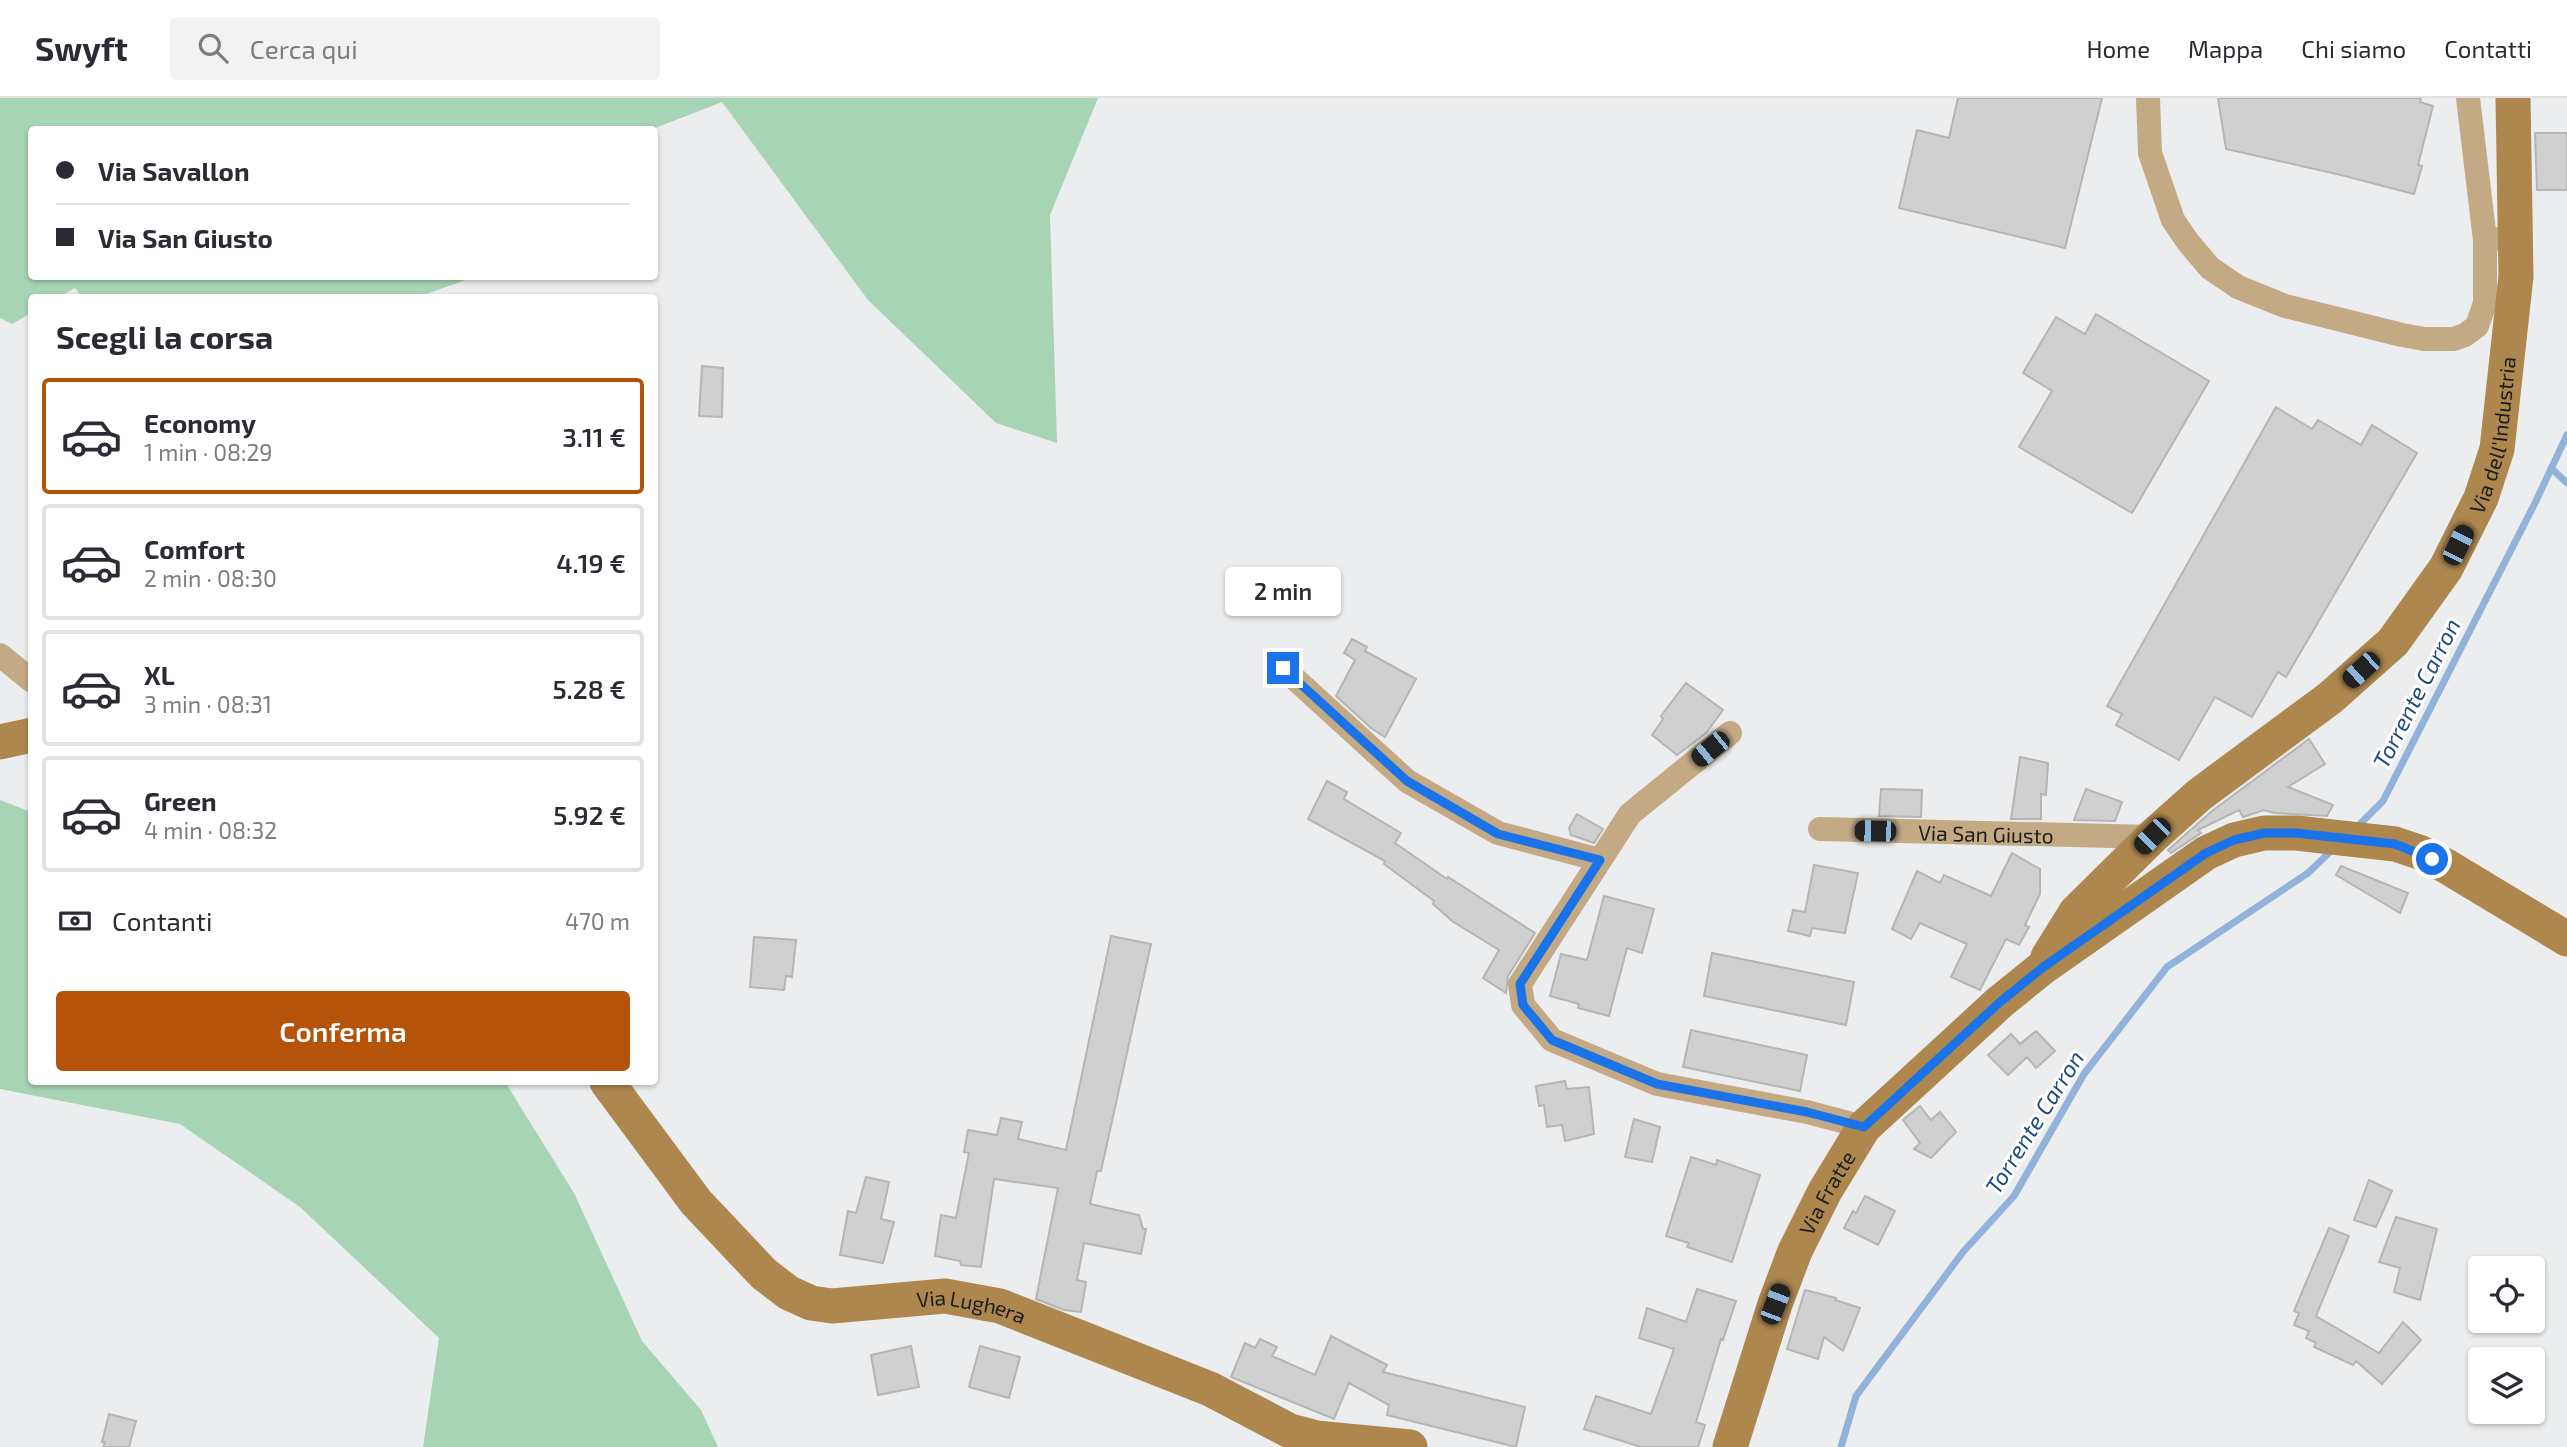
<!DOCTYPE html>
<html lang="it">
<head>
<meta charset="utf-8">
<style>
	:root { --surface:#fff; --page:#f2f2f3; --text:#2b2b33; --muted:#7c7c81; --line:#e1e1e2; --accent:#b45309 }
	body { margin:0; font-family:"Exo 2",sans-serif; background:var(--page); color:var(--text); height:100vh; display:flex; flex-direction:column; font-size:26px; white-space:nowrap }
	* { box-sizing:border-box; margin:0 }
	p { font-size:23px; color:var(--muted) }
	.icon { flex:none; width:38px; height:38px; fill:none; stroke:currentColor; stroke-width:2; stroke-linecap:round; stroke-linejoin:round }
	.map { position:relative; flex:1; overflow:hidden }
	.details { position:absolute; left:28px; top:196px; width:630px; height:791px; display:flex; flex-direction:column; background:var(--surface); border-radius:7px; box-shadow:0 2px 5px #0004 }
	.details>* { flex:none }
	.banner { position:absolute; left:28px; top:28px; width:630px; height:154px; border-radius:7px; box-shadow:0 2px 5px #0004; display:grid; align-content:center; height:154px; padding:0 28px; background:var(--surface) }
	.controls { position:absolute; left:2468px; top:1158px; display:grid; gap:14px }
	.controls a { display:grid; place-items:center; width:77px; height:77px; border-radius:7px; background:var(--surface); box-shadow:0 2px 5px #0004; font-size:35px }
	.end { position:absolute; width:32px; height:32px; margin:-16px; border:9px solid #1a73e8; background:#fff; box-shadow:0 0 0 4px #fff }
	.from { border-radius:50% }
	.bubble { position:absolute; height:49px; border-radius:7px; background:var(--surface); box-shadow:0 2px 5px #0004; font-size:23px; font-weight:600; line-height:49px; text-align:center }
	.car { position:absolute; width:21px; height:42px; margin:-21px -10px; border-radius:9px; box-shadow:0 0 5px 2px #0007; background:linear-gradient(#222 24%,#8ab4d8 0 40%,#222 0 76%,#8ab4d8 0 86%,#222 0) }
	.banner b { display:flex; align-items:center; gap:24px; height:66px; font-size:26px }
	.banner b+b { border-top:2px solid var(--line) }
	.banner i { width:18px; height:18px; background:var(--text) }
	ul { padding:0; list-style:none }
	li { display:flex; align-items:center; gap:21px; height:116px; margin:0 14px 10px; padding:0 14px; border:4px solid var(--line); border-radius:7px }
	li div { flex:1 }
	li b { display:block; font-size:26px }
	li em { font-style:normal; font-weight:600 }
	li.selected { border-color:var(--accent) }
	li>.icon { width:63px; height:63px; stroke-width:1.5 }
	h2 { padding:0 28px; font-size:32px; line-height:84px }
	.pay { display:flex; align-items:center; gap:18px; height:77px; padding:0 28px; font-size:26px }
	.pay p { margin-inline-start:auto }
	.action { display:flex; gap:14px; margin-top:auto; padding:14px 28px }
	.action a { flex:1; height:80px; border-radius:7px; background:var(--accent); color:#fff; font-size:28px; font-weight:600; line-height:80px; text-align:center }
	header { display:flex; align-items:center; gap:42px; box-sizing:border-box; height:98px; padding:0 35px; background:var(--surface); border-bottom:2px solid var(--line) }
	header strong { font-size:33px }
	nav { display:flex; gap:38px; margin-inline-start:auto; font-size:24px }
	.search { width:490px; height:63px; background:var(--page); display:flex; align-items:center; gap:18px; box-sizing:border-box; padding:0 24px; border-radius:7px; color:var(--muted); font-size:26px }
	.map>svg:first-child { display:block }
</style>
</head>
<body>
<header>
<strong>Swyft</strong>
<div class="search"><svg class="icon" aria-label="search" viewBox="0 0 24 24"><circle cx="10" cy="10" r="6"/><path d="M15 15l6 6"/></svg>Cerca qui</div>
<nav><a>Home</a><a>Mappa</a><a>Chi siamo</a><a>Contatti</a></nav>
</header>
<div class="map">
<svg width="2567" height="1349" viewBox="0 0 2567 1349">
	<rect width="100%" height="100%" fill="#ecedee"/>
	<path fill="#a7d4b4" d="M0,0H1098L1050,117L1057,345L996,325L868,202L722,4L650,32H32V178L474,179L418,199L83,200L75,190L59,199L32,200L31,215L12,226L0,220Z
		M0,702L31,714L32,984H505L574,1095L642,1243L701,1312L718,1349H423L439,1240L300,1109L180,1026L0,991Z"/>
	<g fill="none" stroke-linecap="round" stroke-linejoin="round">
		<path stroke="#90b2db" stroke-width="7" d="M2552,371L2567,385
			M2356,730L2383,703L2535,405L2567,337
			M1841,1349L1856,1298L1963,1154L2014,1098L2084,976L2167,869L2308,775L2334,750"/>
	</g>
	<path fill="#d0d0d1" stroke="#b5b5b6" stroke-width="2" d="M1958,0H2102L2065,150L1899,110L1917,32L1949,40Z
		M2218,0H2421L2420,4L2433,8L2418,67L2422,68L2414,96L2341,77L2226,51Z
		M2535,35H2567V92H2537Z
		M2096,216L2209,283L2132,415L2019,349L2052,293L2023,275L2056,219L2085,236Z
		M702,268L723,270L722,319L699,318Z
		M2276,309L2312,331L2318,322L2361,347L2372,327L2417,355L2286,579L2278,574L2252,619L2215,599L2179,662L2116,627L2122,616L2107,608Z
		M1352,541L1367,549L1365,553L1416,581L1385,639L1371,630L1336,598L1355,562L1344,555Z
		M1686,585L1723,612L1706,635L1677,657L1652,637L1663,621L1661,618Z
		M2309,641L2325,666L2288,689L2333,707L2327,718L2274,715L2264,712L2243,719L2239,712L2198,732L2201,735L2171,755L2168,752L2212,713Z
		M2020,659L2048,665L2046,697L2041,696V721H2011Z
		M1327,683L1347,694L1344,701L1401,735L1395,745L1447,781L1448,779L1535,835L1508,878L1506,895L1483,880L1499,852L1452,823L1433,806L1434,803L1384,766L1385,763L1308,721Z
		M1881,691L1922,692L1921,719L1879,718Z
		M2086,691L2122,704L2115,723L2074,722Z
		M1577,716L1603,731L1594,745L1571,737L1569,730Z
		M2012,755L2040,771V796L2025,827L2029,829L2019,847L2006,841L1980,892L1951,879L1967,846L1920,825L1911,841L1892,831L1917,773L1940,785L1944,777L1991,798Z
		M1814,767L1858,775L1845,835L1812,830L1810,838L1788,833L1793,812L1805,814Z
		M2341,768L2408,795L2400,815L2336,777Z
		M1604,798L1654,811L1642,855L1627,850L1609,918L1578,910L1579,906L1550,898L1561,856L1587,862Z
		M1111,838L1151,846L1101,1073H1097L1090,1106L1139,1117L1143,1131H1146L1141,1156L1084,1145L1077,1182L1086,1184L1081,1214L1064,1212L1036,1201L1058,1090L994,1081L981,1169L961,1167L960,1163L935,1158L941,1117L956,1120L969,1055L964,1054L968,1032L997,1037L1001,1020L1022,1024L1018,1041L1066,1052Z
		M754,839L796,842L792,879L786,878L784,892L750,889Z
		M1712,855L1854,884L1846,927L1704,898Z
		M1691,932L1807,957L1800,993L1683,969Z
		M2036,933L2055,953L2036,970L2027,959L2008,977L1988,957L2011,936L2020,946Z
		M1565,983L1567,991L1589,989L1594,1036L1565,1043L1562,1027L1547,1029L1544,1007L1539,1008L1536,988Z
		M1920,1008L1931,1022L1940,1014L1956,1034L1931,1060L1914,1051L1920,1045L1903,1022Z
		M1634,1021L1660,1029L1652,1064L1625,1059Z
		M1691,1059L1716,1067L1717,1062L1760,1077L1732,1164L1687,1149L1689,1145L1666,1138Z
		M866,1079L889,1084L881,1121L894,1124L883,1165L840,1157L848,1113L856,1115Z
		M2369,1082L2392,1093L2376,1129L2354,1122Z
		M1865,1098L1895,1113L1878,1147L1844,1130L1853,1113L1856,1115Z
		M2396,1119L2437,1131L2420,1202L2394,1194L2400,1170L2379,1164Z
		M2329,1130L2349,1138L2316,1218L2379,1255L2403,1224L2421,1242L2382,1286L2356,1263L2353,1267L2314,1249L2316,1245L2306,1240L2309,1233L2294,1227L2299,1215L2294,1213Z
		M1697,1191L1736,1203L1723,1242L1721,1241L1696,1324L1705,1327L1698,1349H1641L1584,1331L1596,1298L1651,1316L1674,1251L1639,1240L1647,1210L1686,1224Z
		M1805,1192L1836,1200L1835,1202L1860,1210L1843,1253L1824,1239L1818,1261L1787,1251Z
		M1331,1238L1387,1267L1383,1274L1525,1309L1516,1349L1387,1317L1389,1307L1349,1285L1334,1321L1231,1279L1245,1245L1255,1250L1260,1241L1277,1249L1272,1258L1315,1277Z
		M911,1248L919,1289L878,1297L871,1257Z
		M980,1248L1020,1259L1009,1300L969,1289Z
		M109,1316L136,1323L129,1349H103L105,1344H102Z"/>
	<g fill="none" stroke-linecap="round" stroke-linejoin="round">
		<g stroke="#c4a985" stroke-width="24">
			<path d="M2148,0L2150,55L2173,122L2188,144L2210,170L2238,189L2285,208L2402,237L2424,241H2454L2465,237L2477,228L2485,205V142L2516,140"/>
			<path d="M2468,0L2485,142"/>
			<path d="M0,557L32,583"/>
			<path d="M1283,570L1407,683L1498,735L1600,762"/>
			<path d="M1730,635L1630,716L1520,886L1523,907L1552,942L1657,986L1807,1014L1864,1029"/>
			<path id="s1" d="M1820,731L2152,739"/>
		</g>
		<g stroke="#ae874f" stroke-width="35">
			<path d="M0,644L32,637"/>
			<path id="s2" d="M2048,859L2076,814L2152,739L2199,697L2330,600L2393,544L2446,470L2481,400L2497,351L2516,178L2513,0"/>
			<path id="s3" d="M607,984L696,1104L764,1176L789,1195L811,1205L832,1208L945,1198L1000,1208L1210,1291L1290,1333L1316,1340L1410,1349"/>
			<path id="s4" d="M1730,1349L1775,1206L1795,1153L1825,1093L1864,1029L2000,904L2042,870L2206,755L2234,742L2264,735H2296L2395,746L2419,754L2446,768L2567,841"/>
		</g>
	</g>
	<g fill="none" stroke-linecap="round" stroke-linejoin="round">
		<path stroke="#1a73e8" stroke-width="9" d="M1283,570L1407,683L1498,736L1600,762L1520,886L1523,907L1552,942L1657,986L1807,1014L1864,1029L2000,904L2042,870L2206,755L2234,742L2264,735H2296L2395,746L2432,761"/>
	</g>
	<g text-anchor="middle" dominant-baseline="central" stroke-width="6" stroke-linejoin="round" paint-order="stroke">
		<g font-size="21" fill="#1c1c1d" stroke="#fff">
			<text stroke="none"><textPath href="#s2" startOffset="704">Via dell'Industria</textPath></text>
			<text stroke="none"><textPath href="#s1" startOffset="166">Via San Giusto</textPath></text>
			<text stroke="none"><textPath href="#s4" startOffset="273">Via Fratte</textPath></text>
			<text stroke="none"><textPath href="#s3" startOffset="466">Via Lughera</textPath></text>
		</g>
		<g font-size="23" font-style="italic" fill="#1c4c7e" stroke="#fff">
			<text transform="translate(2416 595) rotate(-63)">Torrente Carron</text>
			<text transform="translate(2034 1024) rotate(-58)">Torrente Carron</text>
		</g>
	</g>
</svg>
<div class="controls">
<a><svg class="icon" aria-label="locate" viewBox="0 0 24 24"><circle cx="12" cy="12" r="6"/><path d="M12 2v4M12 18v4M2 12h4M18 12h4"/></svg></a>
<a><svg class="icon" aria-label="layers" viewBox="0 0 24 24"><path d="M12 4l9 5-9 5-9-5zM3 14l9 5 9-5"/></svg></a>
</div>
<i class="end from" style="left:2432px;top:761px"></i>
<i class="end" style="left:1283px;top:570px"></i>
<div class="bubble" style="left:1225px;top:469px;width:116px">2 min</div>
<i class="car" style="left:2458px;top:447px;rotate:26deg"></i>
<i class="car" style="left:2361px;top:572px;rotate:228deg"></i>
<i class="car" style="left:1710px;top:651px;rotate:231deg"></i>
<i class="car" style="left:1875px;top:733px;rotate:271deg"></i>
<i class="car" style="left:2152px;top:738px;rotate:225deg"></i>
<i class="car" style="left:1775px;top:1206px;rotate:21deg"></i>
<div class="banner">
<b><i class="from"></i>Via Savallon</b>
<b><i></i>Via San Giusto</b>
</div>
<section class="details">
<h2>Scegli la corsa</h2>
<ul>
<li class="selected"><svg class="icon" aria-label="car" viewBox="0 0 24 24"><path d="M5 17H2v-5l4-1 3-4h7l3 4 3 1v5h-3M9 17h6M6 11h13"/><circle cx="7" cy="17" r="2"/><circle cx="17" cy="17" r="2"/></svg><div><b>Economy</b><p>1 min · 08:29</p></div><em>3.11 €</em></li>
<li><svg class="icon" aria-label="car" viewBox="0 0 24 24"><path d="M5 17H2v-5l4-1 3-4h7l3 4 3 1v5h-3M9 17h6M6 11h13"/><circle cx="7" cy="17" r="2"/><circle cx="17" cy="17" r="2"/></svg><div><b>Comfort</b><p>2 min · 08:30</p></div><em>4.19 €</em></li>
<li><svg class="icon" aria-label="car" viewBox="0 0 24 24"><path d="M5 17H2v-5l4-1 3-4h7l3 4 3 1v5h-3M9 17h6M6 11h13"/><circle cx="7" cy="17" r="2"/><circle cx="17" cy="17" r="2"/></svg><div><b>XL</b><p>3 min · 08:31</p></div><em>5.28 €</em></li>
<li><svg class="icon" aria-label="car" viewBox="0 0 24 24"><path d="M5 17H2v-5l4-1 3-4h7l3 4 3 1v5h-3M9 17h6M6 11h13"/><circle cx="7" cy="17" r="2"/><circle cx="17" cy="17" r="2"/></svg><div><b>Green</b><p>4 min · 08:32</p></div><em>5.92 €</em></li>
</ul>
<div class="pay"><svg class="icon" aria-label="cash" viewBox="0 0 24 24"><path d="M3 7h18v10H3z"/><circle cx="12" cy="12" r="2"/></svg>Contanti<p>470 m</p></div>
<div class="action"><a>Conferma</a></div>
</section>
</div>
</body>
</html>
